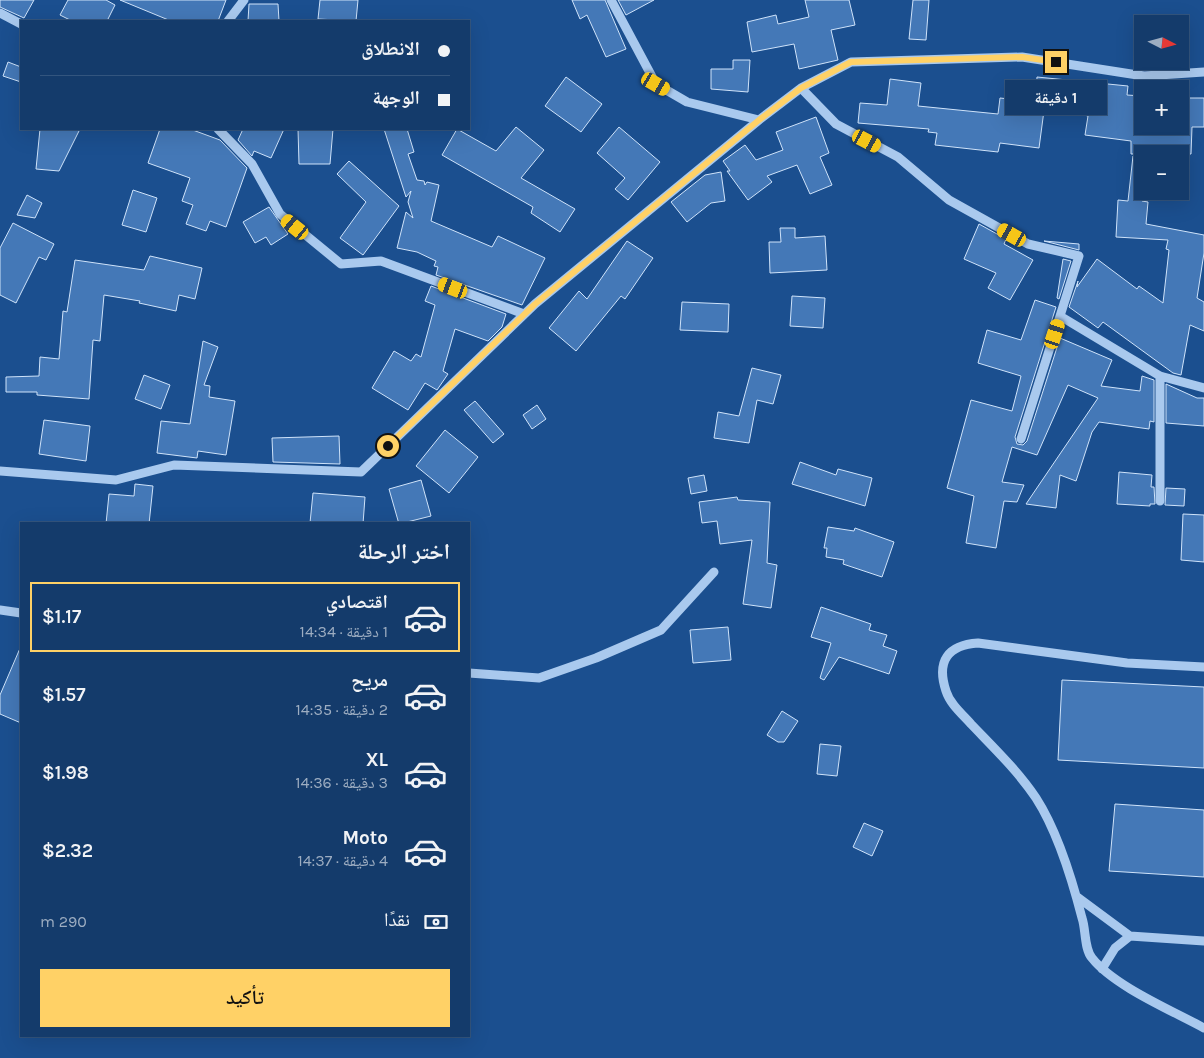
<!DOCTYPE html>
<html lang="ar">
<head>
<meta charset="utf-8">
<style>
	:root { --surface:#143b6b; --page:#1d4271; --text:#f1f3f6; --muted:#9dadc1; --line:#33557e; --accent:#ffd166 }
	body { margin:0; font-family:Karla,"Noto Naskh Arabic",sans-serif; background:var(--page); color:var(--text); direction:rtl; height:100vh; display:flex; flex-direction:column; font-size:19px; white-space:nowrap }
	* { box-sizing:border-box; margin:0 }
	p { font-size:16px; color:var(--muted) }
	.icon { flex:none; width:28px; height:28px; fill:none; stroke:currentColor; stroke-width:2; stroke-linecap:round; stroke-linejoin:round }
	.map { position:relative; flex:1; overflow:hidden; direction:ltr }
	.panel { position:absolute; left:20px; top:522px; width:450px; height:515px; display:flex; flex-direction:column; background:var(--surface); border-radius:0px; box-shadow:0 5px 20px #0002,0 0 0 1px var(--line); direction:rtl }
	.panel>* { flex:none }
	.hud { position:absolute; left:20px; top:20px; width:450px; height:110px; border-radius:0px; box-shadow:0 5px 20px #0002,0 0 0 1px var(--line); direction:rtl; display:grid; align-content:center; height:110px; padding:0 20px; background:var(--surface) }
	.needle { width:32px; rotate:96deg }
	.tools { position:absolute; left:1134px; top:15px; display:grid; gap:10px }
	.tools a { display:grid; place-items:center; width:55px; height:55px; border-radius:0px; background:var(--surface); box-shadow:0 5px 20px #0002,0 0 0 1px var(--line); font-size:25px }
	.end { position:absolute; width:22px; height:22px; margin:-11px; border:6px solid #ffd166; background:#111; box-shadow:0 0 0 2px #111 }
	.from { border-radius:50% }
	.bubble { position:absolute; height:35px; border-radius:0px; background:var(--surface); box-shadow:0 5px 20px #0002,0 0 0 1px var(--line); font-size:16px; font-weight:600; line-height:35px; text-align:center; direction:rtl }
	.car { position:absolute; width:15px; height:30px; margin:-15px -8px; border-radius:6px; box-shadow:0 0 4px 1px #0007; background:linear-gradient(#f5c518 24%,#345 0 40%,#f5c518 0 76%,#345 0 86%,#f5c518 0) }
	.hud b { display:flex; align-items:center; gap:18px; height:48px; font-size:19px }
	.hud b+b { border-top:1px solid var(--line) }
	.hud i { width:12px; height:12px; background:var(--text) }
	ul { padding:0; list-style:none }
	li { display:flex; align-items:center; gap:15px; height:70px; margin:0 10px 8px; padding:0 10px; border:2px solid transparent; border-radius:0px }
	li div { flex:1 }
	li b { display:block; font-size:19px }
	li em { font-style:normal; font-weight:600 }
	li.current { border-color:var(--accent) }
	li>.icon { width:45px; height:45px; stroke-width:1.5 }
	h2 { padding:0 20px; font-size:22px; line-height:60px }
	.pay { display:flex; align-items:center; gap:12px; height:55px; padding:0 20px; font-size:19px }
	.pay p { margin-inline-start:auto }
	.button { display:flex; gap:10px; margin-top:auto; padding:10px 20px }
	.button a { flex:1; height:58px; border-radius:0px; background:var(--accent); color:#111; font-size:20px; font-weight:600; line-height:58px; text-align:center }
	.map>svg:first-child { display:block }
</style>
</head>
<body>
<div class="map">
<svg width="1204" height="1058" viewBox="0 0 1204 1058">
	<rect width="100%" height="100%" fill="#1b4f8f"/>
	<path fill="#4478b7" stroke="#cfe3fa" d="M0,0H34L24,18L0,7Z
		M68,0H106L115,5L107,21H72L60,15Z
		M120,0H226L218,21H171Z
		M320,0H358L356,21L318,19Z
		M572,0H605L626,49L606,57L587,15L580,19Z
		M618,0H654L626,15Z
		M805,0H849L855,25L831,30L838,60L799,69L794,44L752,52L747,22L776,15L778,24L809,17Z
		M913,0H929L926,40L909,39Z
		M249,4H278L279,21H248Z
		M733,60H750L748,92L711,89V69H733Z
		M8,62L21,67V82L3,76Z
		M566,77L602,104L581,132L545,106Z
		M1037,77L1128,86L1127,95L1142,96V126H1180V98H1204V127H1192L1191,154H1131V141L1085,135L1088,116L1084,115L1086,96L1036,94Z
		M890,79L921,83L918,106L998,114L1000,98L1045,103L1039,148L1000,143L998,152L935,145L937,133L928,132L929,129L858,123L860,103L887,105Z
		M816,117L829,153L820,157L832,185L810,194L797,165L767,176L772,182L748,200L727,171H730L723,161L745,145L756,160L783,150L776,132Z
		M516,127L544,150L521,178L575,209L560,232L531,213L533,207L442,155L457,129L496,151Z
		M619,127L660,162L628,200L615,189L625,178L597,153Z
		M40,129H80L59,171L36,169Z
		M160,129H190L220,140L247,168L226,227L210,221L206,231L186,224L193,205L182,201L190,178L148,163Z
		M243,129H284L271,158L254,151L252,156L238,140Z
		M298,129H333L330,164H299Z
		M384,129H407L414,152L408,154L417,180L424,181L425,185L427,182L439,185L431,221L492,247L498,236L545,258L522,305L436,275L438,267L434,266L436,261L417,252L397,248L406,212L413,218L408,202L411,191L406,197Z
		M1133,156L1142,157V201L1148,202L1146,224L1204,235V253L1197,298L1204,302V331L1190,325L1181,375L1173,373L1103,322L1098,328L1069,307L1078,281L1077,287L1097,259L1137,289L1139,286L1163,303L1169,250L1166,249L1168,240L1116,237L1118,200L1128,201Z
		M349,161L399,206L363,255L340,238L366,202L337,174Z
		M721,172L725,201L711,203L687,222L671,202L705,175Z
		M133,190L157,198L146,232L122,225Z
		M27,195L42,203L35,218L17,215Z
		M269,207L288,234L271,245L266,237L255,243L243,222Z
		M13,223L54,244L46,260L39,257L16,303L0,295V248Z
		M979,224L1006,239L1004,244L1033,260L1010,300L988,288L996,273L964,259Z
		M780,228H795V238L825,236L827,270L770,273L769,242H781Z
		M627,241L653,258L625,299L621,296L576,351L549,328L579,291L587,299Z
		M1044,241L1079,244V250Z
		M150,256L202,268L195,299L179,295L176,311L139,303L140,301L104,295L100,341L93,340L89,399L37,395V392H6V377L39,376L40,357L59,359L63,311L67,312L75,260L144,270Z
		M1063,259L1071,261L1059,299L1057,298Z
		M431,286L506,314L502,327L488,341L455,329L443,371L448,374L437,390L425,383L408,410L372,388L394,351L411,361L416,354L421,357L435,305L425,301Z
		M792,296L825,298L823,328L790,326Z
		M1035,300L1056,307L1015,437L1017,444L1023,445L1027,441L1060,338L1112,360L1101,386L1140,391L1142,376L1154,380V422L1150,421L1149,429L1099,422L1092,432L1076,481L1060,475L1056,508L1026,504L1098,398L1068,385L1037,455L1012,447L1002,482L1024,485L1017,502L1004,501L996,548L966,543L974,496L947,488L971,400L1012,411L1021,376L978,363L987,330L1021,340Z
		M682,302L729,304L728,332L680,330Z
		M203,341L218,347L204,385L210,386L209,397L235,401L226,455L198,451L197,458L157,453L161,421L190,424Z
		M752,368L781,375L773,404L757,400L749,443L714,438L718,412L739,416Z
		M144,375L170,385L161,409L135,399Z
		M1166,384L1197,398H1204V426L1166,423Z
		M475,401L504,434L493,443L464,410Z
		M537,405L546,419L532,429L523,415Z
		M44,420L90,426L86,461L39,454Z
		M445,430L478,457L449,493L416,466Z
		M339,436L340,464L273,462L272,438Z
		M800,462L836,475L838,469L872,478L865,506L792,484Z
		M1119,472L1152,475L1151,487H1154L1155,504H1150V506L1117,504Z
		M704,475L707,491L691,494L688,478Z
		M421,480L431,516L399,524L389,489Z
		M135,484L153,486L149,524H106L109,494L134,496Z
		M1166,488L1185,489L1184,506L1165,505Z
		M313,493L365,497L363,524L310,523Z
		M737,497L738,500L770,502L767,563L777,565L771,608L743,604L752,540L720,544L717,521L702,523L699,502Z
		M1183,514L1204,515V562L1181,560Z
		M828,527L854,531L855,528L894,542L882,577L843,564L844,560L826,557L827,548H824Z
		M821,607L871,624L869,630L887,635L883,646L897,651L889,674L839,657L824,680L820,678L831,643L811,637Z
		M728,627L731,660L693,663L690,630Z
		M21,646V723L0,714V695Z
		M1062,680L1204,687V768L1058,760Z
		M782,711L798,721L784,742H778L767,735Z
		M820,744L841,746L837,776L817,774Z
		M1115,804L1204,810V877L1109,871Z
		M864,823L883,831L872,856L853,847Z"/>
	<g fill="none" stroke-linecap="round" stroke-linejoin="round">
		<path stroke="#a9c9ee" stroke-width="9" d="M611,0L656,84L687,102L759,120L801,88L851,62L1022,57L1144,76L1204,72
			M0,13L21,24
			M228,21L244,0
			M801,88L836,124L898,157L949,200L1028,244L1079,256L1060,316L1160,376L1204,388
			M218,129L252,164L280,214L341,264L381,261L524,314
			M1160,376V501
			M1021,439L1060,316
			M0,471L116,480L174,465L361,472L535,304L759,120
			M0,610L21,613
			M1204,667L1127,663L978,643C948,645 936,661 946,691C950,704 962,714 971,724C993,747 1018,771 1036,798C1058,832 1072,879 1082,918C1086,929 1084,949 1092,958C1114,986 1171,1010 1204,1028
			M469,673L539,678L596,658L661,630L714,572
			M1076,896L1130,936L1115,948L1102,969
			M1130,936L1204,941"/>
	</g>
	<g fill="none" stroke-linecap="round" stroke-linejoin="round">
		<path stroke="#ffd166" stroke-width="6" d="M388,446L535,304L759,120L801,88L851,62L1022,57L1056,62"/>
	</g>
</svg>
<div class="tools">
<a><svg class="needle" viewBox="-14 -14 28 28"><path d="M0-13l5 13h-10z" fill="#e53935"/><path d="M0 13l5-13h-10z" fill="#9dadc1"/></svg></a>
<a>+</a>
<a>−</a>
</div>
<i class="end from" style="left:388px;top:446px"></i>
<i class="end" style="left:1056px;top:62px"></i>
<div class="bubble" style="left:1005px;top:80px;width:102px">1 دقيقة</div>
<i class="car" style="left:656px;top:84px;rotate:120deg"></i>
<i class="car" style="left:867px;top:141px;rotate:118deg"></i>
<i class="car" style="left:295px;top:227px;rotate:309deg"></i>
<i class="car" style="left:1012px;top:235px;rotate:299deg"></i>
<i class="car" style="left:453px;top:288px;rotate:291deg"></i>
<i class="car" style="left:1055px;top:334px;rotate:18deg"></i>
<div class="hud">
<b><i class="from"></i>الانطلاق</b>
<b><i></i>الوجهة</b>
</div>
<section class="panel">
<h2>اختر الرحلة</h2>
<ul>
<li class="current"><svg class="icon" aria-label="car" viewBox="0 0 24 24"><path d="M5 17H2v-5l4-1 3-4h7l3 4 3 1v5h-3M9 17h6M6 11h13"/><circle cx="7" cy="17" r="2"/><circle cx="17" cy="17" r="2"/></svg><div><b>اقتصادي</b><p>1 دقيقة · 14:34</p></div><em>$1.17</em></li>
<li><svg class="icon" aria-label="car" viewBox="0 0 24 24"><path d="M5 17H2v-5l4-1 3-4h7l3 4 3 1v5h-3M9 17h6M6 11h13"/><circle cx="7" cy="17" r="2"/><circle cx="17" cy="17" r="2"/></svg><div><b>مريح</b><p>2 دقيقة · 14:35</p></div><em>$1.57</em></li>
<li><svg class="icon" aria-label="car" viewBox="0 0 24 24"><path d="M5 17H2v-5l4-1 3-4h7l3 4 3 1v5h-3M9 17h6M6 11h13"/><circle cx="7" cy="17" r="2"/><circle cx="17" cy="17" r="2"/></svg><div><b>XL</b><p>3 دقيقة · 14:36</p></div><em>$1.98</em></li>
<li><svg class="icon" aria-label="car" viewBox="0 0 24 24"><path d="M5 17H2v-5l4-1 3-4h7l3 4 3 1v5h-3M9 17h6M6 11h13"/><circle cx="7" cy="17" r="2"/><circle cx="17" cy="17" r="2"/></svg><div><b>Moto</b><p>4 دقيقة · 14:37</p></div><em>$2.32</em></li>
</ul>
<div class="pay"><svg class="icon" aria-label="cash" viewBox="0 0 24 24"><path d="M3 7h18v10H3z"/><circle cx="12" cy="12" r="2"/></svg>نقدًا<p>290 m</p></div>
<div class="button"><a>تأكيد</a></div>
</section>
</div>
</body>
</html>
